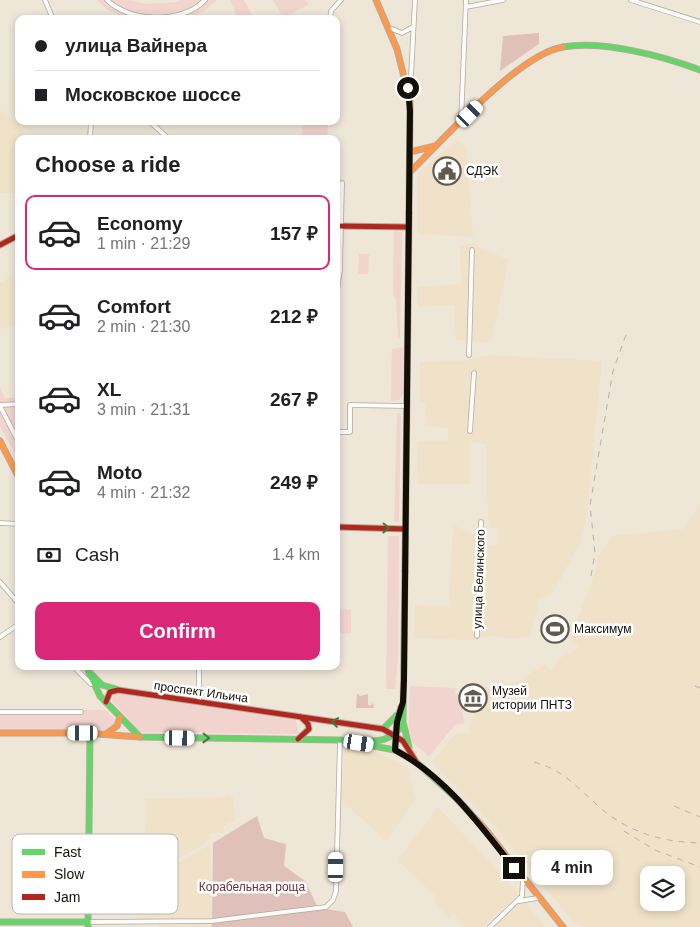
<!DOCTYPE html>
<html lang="en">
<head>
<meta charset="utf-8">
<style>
	:root { --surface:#fff; --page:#f6f6f6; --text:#202124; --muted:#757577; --line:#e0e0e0; --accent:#db2777 }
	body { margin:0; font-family:Helvetica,sans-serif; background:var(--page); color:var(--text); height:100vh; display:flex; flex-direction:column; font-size:19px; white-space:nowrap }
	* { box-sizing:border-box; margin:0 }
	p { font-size:16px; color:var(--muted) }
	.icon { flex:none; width:28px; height:28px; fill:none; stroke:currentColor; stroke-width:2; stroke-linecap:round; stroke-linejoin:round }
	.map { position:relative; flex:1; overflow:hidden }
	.sheet { position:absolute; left:15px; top:135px; width:325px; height:535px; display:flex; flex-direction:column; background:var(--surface); border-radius:10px; box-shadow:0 2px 8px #0003 }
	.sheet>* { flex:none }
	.banner { position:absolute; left:15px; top:15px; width:325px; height:110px; border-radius:10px; box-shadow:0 2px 8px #0003; display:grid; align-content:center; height:110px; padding:0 20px; background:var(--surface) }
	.buttons { position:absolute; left:640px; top:866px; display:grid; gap:10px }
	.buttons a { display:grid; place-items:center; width:45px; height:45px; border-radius:10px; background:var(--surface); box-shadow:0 2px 8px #0003; font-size:25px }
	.end { position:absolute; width:22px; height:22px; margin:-11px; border:6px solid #140f06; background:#fff; box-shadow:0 0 0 2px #fff }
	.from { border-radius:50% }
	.bubble { position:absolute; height:35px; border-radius:10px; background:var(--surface); box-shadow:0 2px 8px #0003; font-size:16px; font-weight:600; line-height:35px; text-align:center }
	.car { position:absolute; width:15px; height:30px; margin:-15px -8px; border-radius:6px; box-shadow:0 0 4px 1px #0007; background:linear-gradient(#fff 24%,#345 0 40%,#fff 0 76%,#345 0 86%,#fff 0) }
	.banner b { display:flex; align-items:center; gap:18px; height:48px; font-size:19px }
	.banner b+b { border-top:1px solid var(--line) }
	.banner i { width:12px; height:12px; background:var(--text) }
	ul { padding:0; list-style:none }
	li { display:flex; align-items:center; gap:15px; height:75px; margin:0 10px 8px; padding:0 10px; border:2px solid transparent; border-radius:10px }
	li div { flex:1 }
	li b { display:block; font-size:19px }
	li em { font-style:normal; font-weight:600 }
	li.current { border-color:var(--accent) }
	li>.icon { width:45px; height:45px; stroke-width:1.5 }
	h2 { padding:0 20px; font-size:22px; line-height:60px }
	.pay { display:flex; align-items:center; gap:12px; height:55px; padding:0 20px; font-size:19px }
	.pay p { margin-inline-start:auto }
	.cta { display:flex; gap:10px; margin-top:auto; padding:10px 20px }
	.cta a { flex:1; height:58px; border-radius:10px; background:var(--accent); color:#fff; font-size:20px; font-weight:600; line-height:58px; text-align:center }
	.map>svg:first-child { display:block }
</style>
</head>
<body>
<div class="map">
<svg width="700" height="927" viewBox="0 0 700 927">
	<rect width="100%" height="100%" fill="#eee6d7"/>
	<path fill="#f0e2c9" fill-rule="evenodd" d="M13,78H19V119L14,114Z
		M3,111L23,130V139H19V193H0V112Z
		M456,140L466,147L473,237L418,234V173Z
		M472,244L509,260L491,343L456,340L454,305L418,307V287L461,284L460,246Z
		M8,277H19V324L0,329V282H5Z
		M491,355L602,361L587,514L581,541L552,594L540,599L530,636L514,639L490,636L469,640L414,638L415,605L449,606L453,525L487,540L489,546H497V528H489L488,520L486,444L471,442V484H417L418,441H448V428L425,426L426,402L420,401V362L461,361Z
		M700,504V927H583L572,920L489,820L432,762L456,733L469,734L479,686V689L517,682L545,664L551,671L558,659L580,647L571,638L593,578L598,557L612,536L683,529ZM649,875H676V902H649Z
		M345,747L377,752L407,767L416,799L386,841L341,800Z
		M226,794L233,797L235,822H227V826H224V833H210V840H206V843L169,864L146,861L145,799L225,797Z
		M438,807L519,893L483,927H465L453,914L449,919L434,902L437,898L398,860Z
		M210,844L212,927H159L160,921H137L135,885L145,883Z
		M525,902L545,927H492L516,905Z"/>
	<path fill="#f1d4ce" d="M97,0H128L147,4L179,2V0H217L204,11L188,19H127L106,9Z
		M230,0H244L254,19H238Z
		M273,0H304L309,4L289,15L291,19H284Z
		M302,121H328L327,139H302Z
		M394,231L402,232L400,339H398L396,299L393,294Z
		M359,254H369L368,274H358Z
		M403,347V394L399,400L391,401L392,349Z
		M0,387L5,398H19V462L0,426Z
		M397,413L401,415L399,522H394Z
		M388,536H399L398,658L395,689H386Z
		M342,609L351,610V633L342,634L339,631V610Z
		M410,686L456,688L455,693L461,696L464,723L455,725L429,756L408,739Z
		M114,693L296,720L299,734L140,732L112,701Z
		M19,710H106L115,720V725L105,732H0V712Z"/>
	<path fill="#dfc1ba" d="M539,33V44L500,71L503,36Z
		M357,693L360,696L368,694V705L370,706L373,703L374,708H356Z
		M257,816L264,838L286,844L284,866L305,881L318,908L345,912L353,927H212L213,843Z"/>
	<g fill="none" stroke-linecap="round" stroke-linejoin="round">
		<g stroke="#b0aa9e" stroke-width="5.5">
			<path id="street" d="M45,0L53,19
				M107,0C131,23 182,24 205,0
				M631,0L700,22
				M466,7L503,0
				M330,19L331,11L341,0
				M392,29L402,33L413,27
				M410,96L415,0
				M149,121L169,139
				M461,122L466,0
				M90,139L91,121
				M337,291L340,270L342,183
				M469,355L472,250
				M0,405L19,404
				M0,406L19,443
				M470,431L474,373
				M336,432H350V405L407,406
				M0,523L19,524
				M0,582L19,604
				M477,636L481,522
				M0,637L19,624
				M73,666L91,684
				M199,702V666
				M0,712H81
				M519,901L538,898
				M88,922L212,921L326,907L333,900L336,891L340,740
				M490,927L522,896L523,879"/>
		</g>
		<g stroke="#b0aa9e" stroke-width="7">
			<path id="fast" d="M563,47C602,40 663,56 700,70
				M405,571L403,722L409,747
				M86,666L100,696L140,737L340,740L395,750L415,761L458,800
				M89,672L102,685L116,689
				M383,729L397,715
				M353,741C372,741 392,744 402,724
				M0,922H88
				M88,927L90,734"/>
		</g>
		<g stroke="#b0aa9e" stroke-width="7">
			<path id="slow" d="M376,0L397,49L410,101L409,213
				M410,152L435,146
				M410,172C444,139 519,54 563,47
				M0,441L19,478
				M0,733H83L140,737
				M106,734L117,726L120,717
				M458,800L485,829L563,927"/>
		</g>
		<g stroke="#b0aa9e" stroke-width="7">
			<path id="jam" d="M336,226L409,227
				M0,245L19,235
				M336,527L405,529
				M405,571L409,213
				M106,702L110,692L118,690L383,729L403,741L415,760
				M298,739L309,729L308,724L301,717
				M395,750L397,722L401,707"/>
		</g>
		<use href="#street" stroke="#fcfbf9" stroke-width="4"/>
		<use href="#fast" stroke="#63d668" stroke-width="5"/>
		<use href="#slow" stroke="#ff974d" stroke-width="5"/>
		<use href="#jam" stroke="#b3261e" stroke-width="5"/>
		<path stroke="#b3b1ae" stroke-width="1" stroke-dasharray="6 6" stroke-linecap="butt" d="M591,576L595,553L590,505L613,371L627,332
			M695,686L700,688
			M534,762C561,769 574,784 594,802C624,831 659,842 700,843
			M674,806L700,817
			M624,831L655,850L700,867"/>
	</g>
	<defs><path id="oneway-chevron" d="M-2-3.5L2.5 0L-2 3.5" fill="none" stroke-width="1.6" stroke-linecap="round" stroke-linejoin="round" transform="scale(1.25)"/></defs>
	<g stroke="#3f7c3c">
		<use href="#oneway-chevron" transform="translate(386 528) rotate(1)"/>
		<use href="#oneway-chevron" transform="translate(335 722) rotate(-171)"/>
		<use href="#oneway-chevron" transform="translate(206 738) rotate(1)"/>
	</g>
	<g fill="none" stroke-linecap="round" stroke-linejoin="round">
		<path stroke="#140f06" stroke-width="6" d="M408,88L410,111L404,680L403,702L397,722L395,750C446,777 479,824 514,868"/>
	</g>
	<defs>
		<g id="civic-ring" transform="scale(1.4375)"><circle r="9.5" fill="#fff" stroke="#605a4f" stroke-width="1.5"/><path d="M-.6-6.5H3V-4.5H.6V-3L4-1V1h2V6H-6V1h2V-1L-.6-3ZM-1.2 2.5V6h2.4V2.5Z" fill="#605a4f"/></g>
		<g id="stadium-ring" transform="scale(1.4375)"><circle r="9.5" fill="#fff" stroke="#605a4f" stroke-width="1.5"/><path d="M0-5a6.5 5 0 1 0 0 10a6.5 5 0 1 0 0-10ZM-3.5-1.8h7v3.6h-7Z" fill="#605a4f"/></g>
		<g id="museum-ring" transform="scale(1.4375)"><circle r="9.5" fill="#fff" stroke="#605a4f" stroke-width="1.5"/><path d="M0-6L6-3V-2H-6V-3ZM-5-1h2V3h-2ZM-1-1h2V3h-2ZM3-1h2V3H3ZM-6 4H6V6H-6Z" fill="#605a4f"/></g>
	</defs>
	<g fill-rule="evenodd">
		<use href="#civic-ring" x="447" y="171"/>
		<use href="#stadium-ring" x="555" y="629"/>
		<use href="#museum-ring" x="473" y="698"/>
	</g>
	<g text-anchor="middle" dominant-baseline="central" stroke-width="5" stroke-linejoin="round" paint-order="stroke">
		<g font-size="12" fill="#140f06" stroke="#fff" text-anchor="start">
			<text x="466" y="171">СДЭК</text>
			<text x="574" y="629">Максимум</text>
			<text x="492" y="691">Музей<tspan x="492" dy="14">истории ПНТЗ</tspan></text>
		</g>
		<g font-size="12" fill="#140f06" stroke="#fff">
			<text transform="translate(479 579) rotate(-88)">улица Белинского</text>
			<text transform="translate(201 692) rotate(8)">проспект Ильича</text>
		</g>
		<g font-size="12" fill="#6d3033" stroke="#fff">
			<text x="252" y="887">Корабельная роща</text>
		</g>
	</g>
	<rect x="12" y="834" width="166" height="80" rx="8" fill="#fff" stroke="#b8b7b4" stroke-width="1"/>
	<rect x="22" y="849" width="23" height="6" fill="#63d668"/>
	<rect x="22" y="871" width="23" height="7" fill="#ff974d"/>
	<rect x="22" y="894" width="23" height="6" fill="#b3261e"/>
	<g font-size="14" fill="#140f06">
		<text x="54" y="857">Fast</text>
		<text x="54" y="879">Slow</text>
		<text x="54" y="902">Jam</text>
	</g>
</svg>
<div class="buttons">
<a><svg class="icon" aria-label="layers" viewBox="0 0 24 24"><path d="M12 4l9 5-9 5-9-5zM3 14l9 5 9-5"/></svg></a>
</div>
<i class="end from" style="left:408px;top:88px"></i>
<i class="end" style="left:514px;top:868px"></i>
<div class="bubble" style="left:531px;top:850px;width:82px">4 min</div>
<i class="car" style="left:470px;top:114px;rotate:45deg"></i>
<i class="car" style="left:83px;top:733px;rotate:270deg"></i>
<i class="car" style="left:180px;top:738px;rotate:91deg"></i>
<i class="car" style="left:359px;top:743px;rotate:99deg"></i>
<i class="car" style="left:336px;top:867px;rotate:1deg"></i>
<div class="banner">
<b><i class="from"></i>улица Вайнера</b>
<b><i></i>Московское шоссе</b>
</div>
<section class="sheet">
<h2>Choose a ride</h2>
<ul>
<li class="current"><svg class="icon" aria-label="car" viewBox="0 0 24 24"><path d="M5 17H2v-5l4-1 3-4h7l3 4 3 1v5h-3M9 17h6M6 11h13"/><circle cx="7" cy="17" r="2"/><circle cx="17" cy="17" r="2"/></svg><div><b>Economy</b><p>1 min · 21:29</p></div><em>157 ₽</em></li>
<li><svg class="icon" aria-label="car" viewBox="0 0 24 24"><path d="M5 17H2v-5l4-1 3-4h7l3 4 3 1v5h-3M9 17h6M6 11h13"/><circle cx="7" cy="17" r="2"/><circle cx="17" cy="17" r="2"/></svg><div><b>Comfort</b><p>2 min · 21:30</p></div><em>212 ₽</em></li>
<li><svg class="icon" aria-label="car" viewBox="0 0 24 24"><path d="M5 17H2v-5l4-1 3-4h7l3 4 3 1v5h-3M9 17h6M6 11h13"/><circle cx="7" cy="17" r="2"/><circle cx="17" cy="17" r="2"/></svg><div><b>XL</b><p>3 min · 21:31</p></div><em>267 ₽</em></li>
<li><svg class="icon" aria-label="car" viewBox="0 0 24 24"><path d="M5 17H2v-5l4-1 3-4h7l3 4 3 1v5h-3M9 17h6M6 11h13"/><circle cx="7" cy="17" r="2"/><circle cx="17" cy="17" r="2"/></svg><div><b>Moto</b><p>4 min · 21:32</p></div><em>249 ₽</em></li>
</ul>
<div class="pay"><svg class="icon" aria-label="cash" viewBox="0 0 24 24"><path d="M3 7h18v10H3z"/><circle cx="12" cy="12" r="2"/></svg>Cash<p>1.4 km</p></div>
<div class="cta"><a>Confirm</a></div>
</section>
</div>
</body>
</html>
